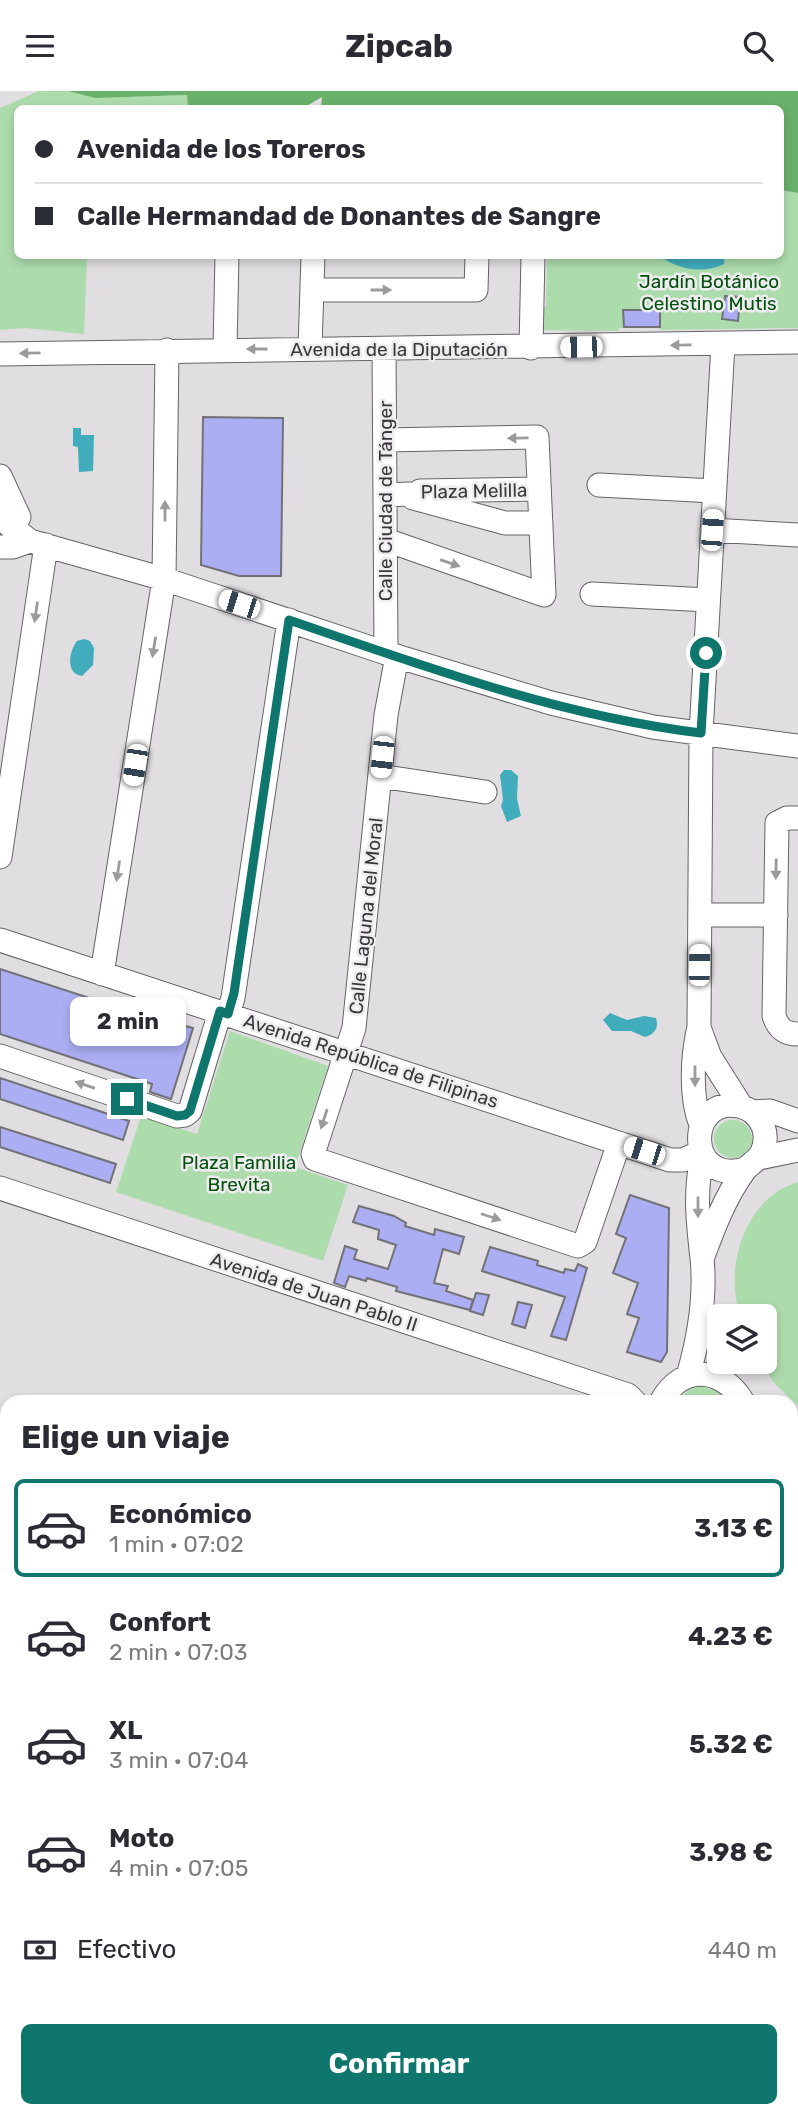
<!DOCTYPE html>
<html lang="es">
<head>
<meta charset="utf-8">
<style>
	:root { --surface:#fff; --page:#f7f7f7; --text:#2b2b33; --muted:#7c7c81; --line:#e1e1e2; --accent:#0f766e }
	body { margin:0; font-family:Rubik,sans-serif; background:var(--page); color:var(--text); height:100vh; display:flex; flex-direction:column; font-size:26px; white-space:nowrap }
	* { box-sizing:border-box; margin:0 }
	p { font-size:23px; color:var(--muted) }
	.icon { flex:none; width:38px; height:38px; fill:none; stroke:currentColor; stroke-width:2; stroke-linecap:round; stroke-linejoin:round }
	.map { position:relative; flex:1; overflow:hidden }
	.details { position:absolute; left:0px; top:1304px; width:798px; height:723px; display:flex; flex-direction:column; background:var(--surface); border-radius:21px 21px 0 0; box-shadow:0 4px 10px #0003 }
	.details>* { flex:none }
	.hud { position:absolute; left:14px; top:14px; width:770px; height:154px; border-radius:10px; box-shadow:0 4px 10px #0003; display:grid; align-content:center; height:154px; padding:0 21px; background:var(--surface) }
	.tools { position:absolute; left:707px; top:1213px; display:grid; gap:14px }
	.tools a { display:grid; place-items:center; width:70px; height:70px; border-radius:10px; background:var(--surface); box-shadow:0 4px 10px #0003; font-size:35px }
	.end { position:absolute; width:32px; height:32px; margin:-16px; border:9px solid #0f766e; background:#fff; box-shadow:0 0 0 4px #fff }
	.from { border-radius:50% }
	.bubble { position:absolute; height:49px; border-radius:10px; background:var(--surface); box-shadow:0 4px 10px #0003; font-size:23px; font-weight:700; line-height:49px; text-align:center }
	.car { position:absolute; width:21px; height:42px; margin:-21px -10px; border-radius:9px; box-shadow:0 0 5px 2px #0007; background:linear-gradient(#fff 24%,#345 0 40%,#fff 0 76%,#345 0 86%,#fff 0) }
	.hud b { display:flex; align-items:center; gap:24px; height:66px; font-size:26px }
	.hud b+b { border-top:2px solid var(--line) }
	.hud i { width:18px; height:18px; background:var(--text) }
	ul { padding:0; list-style:none }
	li { display:flex; align-items:center; gap:21px; height:98px; margin:0 14px 10px; padding:0 7px; border:4px solid transparent; border-radius:10px }
	li div { flex:1 }
	li b { display:block; font-size:26px }
	li em { font-style:normal; font-weight:700 }
	li.on { border-color:var(--accent) }
	li>.icon { width:63px; height:63px; stroke-width:1.5 }
	h2 { padding:0 21px; font-size:32px; line-height:84px }
	.pay { display:flex; align-items:center; gap:18px; height:77px; padding:0 21px; font-size:26px }
	.pay p { margin-inline-start:auto }
	.action { display:flex; gap:14px; margin-top:auto; padding:14px 21px }
	.action a { flex:1; height:80px; border-radius:10px; background:var(--accent); color:#fff; font-size:28px; font-weight:700; line-height:80px; text-align:center }
	header { display:flex; justify-content:space-between; align-items:center; height:91px; padding:0 21px; background:var(--surface); font-size:32px; font-weight:700 }
	.map>svg:first-child { display:block }
</style>
</head>
<body>
<header><svg class="icon" aria-label="menu" viewBox="0 0 24 24"><path d="M4 6h16M4 12h16M4 18h16"/></svg>Zipcab<svg class="icon" aria-label="search" viewBox="0 0 24 24"><circle cx="10" cy="10" r="6"/><path d="M15 15l6 6"/></svg></header>
<div class="map">
<svg width="798" height="2026" viewBox="0 0 798 2026">
	<rect width="100%" height="100%" fill="#e1dee2"/>
	<path fill="#addcac" d="M39,0H68L95,7L188,4L187,17L18,18V164L87,165L84,243L25,237L0,239V17Z
		M781,99L798,102V237L660,239L659,236L619,237L618,240L537,239V216H546L547,165L780,164Z
		M230,940L328,975L295,1076L348,1094L323,1170L116,1101L141,1025L197,1043Z
		M714 1048a19 19 0 1 1 38 0a19 19 0 1 1-38 0Z
		M798,1091V1315L775,1293L760,1271L765,1270V1225H740C724,1176 744,1107 798,1091Z
		M701,1295L720,1301L729,1311H675L690,1298Z
		M791,1759H798V1876H791Z"/>
	<path fill="#69b06a" d="M68,0H798V102L781,99L780,18L321,17L322,6L303,17L188,18L187,4L95,7Z"/>
	<path fill="#40acbc" d="M660,165H725L724,173C704,183 678,179 660,165Z
		M73,337H81V344H94L93,380L79,381L78,356L73,355Z
		M84,548L90,550L94,557L93,574L82,585C65,583 69,560 77,550Z
		M504,679H511L518,685L517,708L521,725L507,731L501,715L503,709L500,684Z
		M610,922L627,929L644,925L656,927C659,937 655,943 645,946L631,940H612L603,929Z"/>
	<path fill="#abaef3" stroke="#727276" stroke-width="2" d="M725,205L740,206L738,230L722,228Z
		M623,219H660V236H624Z
		M203,326L283,327L281,485H239L201,474Z
		M0,878L123,918V920L193,937L171,1008L150,1001L152,993L0,943Z
		M0,987L129,1030L123,1049L0,1008Z
		M0,1036L116,1073L110,1092L0,1056Z
		M630,1104L669,1117L667,1261L661,1271L627,1261L639,1227L627,1223L638,1192L613,1182L626,1147L616,1143Z
		M359,1115L394,1125L406,1132L405,1135L434,1144L435,1138L464,1146L459,1163L443,1158L434,1192L448,1195L446,1200L473,1209L470,1219L396,1200L397,1196L367,1187L366,1190L349,1185L345,1196L334,1192L345,1155L357,1159L354,1168L388,1178L396,1154L378,1148L379,1139L353,1131Z
		M490,1156L538,1170L537,1174L564,1182L565,1178L575,1180L578,1173L587,1177L566,1249L551,1245L565,1206L482,1180Z
		M476,1202L489,1204L483,1224L470,1220Z
		M518,1211L532,1214L525,1237L512,1233Z"/>
	<g fill="none" stroke-linecap="round" stroke-linejoin="round">
		<g stroke="#666366" stroke-width="25">
			<path id="minor" d="M312,199H476L477,164
				M531,257L533,164
				M225,258L227,164
				M310,258L313,164
				M384,258L386,562
				M0,263L798,251
				M385,349L537,346L544,504L386,449
				M0,385L19,426
				M599,394L714,400
				M420,400L539,398
				M385,404L410,403L413,407L505,432H541
				M4,417L9,434L30,450L164,488L386,562L551,612L653,636L798,655
				M712,439L798,444
				M0,456H13L30,450
				M592,503L708,509
				M397,565L386,624L354,937L313,1063L315,1068L578,1155L585,1151L619,1052
				M380,685L485,701
				M798,727H787L777,732L774,925C778,937 784,943 798,943
				M0,766L46,454
				M712,824H776
				M0,849L670,1069H683L701,1061
				M102,883L164,488L167,259
				M228,923L233,907L289,529
				M700,939L710,966L741,1015
				M0,965L177,1025L185,1024L190,1020L220,921
				M752,1021L770,1020L798,1030
				M701,1034C690,1007 692,965 699,936L701,642L723,253
				M759,1067L798,1059
				M0,1097L628,1304L635,1311
				M702,1168C713,1138 725,1106 744,1080C749,1073 758,1070 762,1061C766,1052 766,1043 763,1035C758,1024 749,1017 739,1015C686,1005 685,1095 745,1078
				M688,1285C699,1247 706,1207 702,1167C698,1133 694,1097 703,1064
				M661,1311C681,1273 722,1275 743,1311
				M791,1358L798,1360
				M791,1890H798"/>
		</g>
		<use href="#minor" stroke="#fff" stroke-width="23"/>
	</g>
	<defs><path id="oneway-solid" d="M-6-.8H1V-3.2L6.5 0L1 3.2V.8H-6Z" transform="scale(1.75)"/></defs>
	<g fill="#9c9b9c">
		<use href="#oneway-solid" transform="translate(381 199)"/>
		<use href="#oneway-solid" transform="translate(681 254) rotate(179)"/>
		<use href="#oneway-solid" transform="translate(257 258) rotate(180)"/>
		<use href="#oneway-solid" transform="translate(30 262) rotate(179)"/>
		<use href="#oneway-solid" transform="translate(518 347) rotate(179)"/>
		<use href="#oneway-solid" transform="translate(165 420) rotate(-90)"/>
		<use href="#oneway-solid" transform="translate(450 472) rotate(19)"/>
		<use href="#oneway-solid" transform="translate(36 521) rotate(98)"/>
		<use href="#oneway-solid" transform="translate(154 556) rotate(99)"/>
		<use href="#oneway-solid" transform="translate(776 778) rotate(91)"/>
		<use href="#oneway-solid" transform="translate(118 780) rotate(99)"/>
		<use href="#oneway-solid" transform="translate(695 985) rotate(90)"/>
		<use href="#oneway-solid" transform="translate(85 994) rotate(-161)"/>
		<use href="#oneway-solid" transform="translate(324 1028) rotate(108)"/>
		<use href="#oneway-solid" transform="translate(698 1116) rotate(90)"/>
		<use href="#oneway-solid" transform="translate(491 1126) rotate(18)"/>
	</g>
	<g fill="none" stroke-linecap="round" stroke-linejoin="round">
		<path stroke="#0f766e" stroke-width="9" d="M127,1008L177,1025L185,1024L190,1020L220,920L228,923L234,902L289,529C423,575 560,625 701,642L706,562"/>
	</g>
	<g text-anchor="middle" dominant-baseline="central" stroke-width="5" stroke-linejoin="round" paint-order="stroke">
		<g font-size="19" fill="#00520c" stroke="#efecf0">
			<text x="709" y="190">Jardín Botánico<tspan x="709" dy="22">Celestino Mutis</tspan></text>
			<text x="239" y="1071">Plaza Familia<tspan x="239" dy="22">Brevita</tspan></text>
		</g>
		<g font-size="19" fill="#383739" stroke="#efecf0">
			<text x="399" y="258">Avenida de la Diputación</text>
			<text transform="translate(474 400) rotate(-1)">Plaza Melilla</text>
			<text transform="translate(385 410) rotate(-90)">Calle Ciudad de Tánger</text>
			<text transform="translate(366 825) rotate(-84)">Calle Laguna del Moral</text>
			<text transform="translate(371 970) rotate(18)">Avenida República de Filipinas</text>
			<text transform="translate(314 1201) rotate(18)">Avenida de Juan Pablo II</text>
		</g>
	</g>
</svg>
<div class="tools">
<a><svg class="icon" aria-label="layers" viewBox="0 0 24 24"><path d="M12 4l9 5-9 5-9-5zM3 14l9 5 9-5"/></svg></a>
</div>
<i class="end from" style="left:706px;top:562px"></i>
<i class="end" style="left:127px;top:1008px"></i>
<div class="bubble" style="left:70px;top:906px;width:116px">2 min</div>
<i class="car" style="left:581px;top:256px;rotate:269deg"></i>
<i class="car" style="left:712px;top:439px;rotate:4deg"></i>
<i class="car" style="left:239px;top:513px;rotate:288deg"></i>
<i class="car" style="left:382px;top:666px;rotate:186deg"></i>
<i class="car" style="left:135px;top:674px;rotate:189deg"></i>
<i class="car" style="left:699px;top:874px;rotate:1deg"></i>
<i class="car" style="left:644px;top:1060px;rotate:288deg"></i>
<div class="hud">
<b><i class="from"></i>Avenida de los Toreros</b>
<b><i></i>Calle Hermandad de Donantes de Sangre</b>
</div>
<section class="details">
<h2>Elige un viaje</h2>
<ul>
<li class="on"><svg class="icon" aria-label="car" viewBox="0 0 24 24"><path d="M5 17H2v-5l4-1 3-4h7l3 4 3 1v5h-3M9 17h6M6 11h13"/><circle cx="7" cy="17" r="2"/><circle cx="17" cy="17" r="2"/></svg><div><b>Económico</b><p>1 min · 07:02</p></div><em>3.13 €</em></li>
<li><svg class="icon" aria-label="car" viewBox="0 0 24 24"><path d="M5 17H2v-5l4-1 3-4h7l3 4 3 1v5h-3M9 17h6M6 11h13"/><circle cx="7" cy="17" r="2"/><circle cx="17" cy="17" r="2"/></svg><div><b>Confort</b><p>2 min · 07:03</p></div><em>4.23 €</em></li>
<li><svg class="icon" aria-label="car" viewBox="0 0 24 24"><path d="M5 17H2v-5l4-1 3-4h7l3 4 3 1v5h-3M9 17h6M6 11h13"/><circle cx="7" cy="17" r="2"/><circle cx="17" cy="17" r="2"/></svg><div><b>XL</b><p>3 min · 07:04</p></div><em>5.32 €</em></li>
<li><svg class="icon" aria-label="car" viewBox="0 0 24 24"><path d="M5 17H2v-5l4-1 3-4h7l3 4 3 1v5h-3M9 17h6M6 11h13"/><circle cx="7" cy="17" r="2"/><circle cx="17" cy="17" r="2"/></svg><div><b>Moto</b><p>4 min · 07:05</p></div><em>3.98 €</em></li>
</ul>
<div class="pay"><svg class="icon" aria-label="cash" viewBox="0 0 24 24"><path d="M3 7h18v10H3z"/><circle cx="12" cy="12" r="2"/></svg>Efectivo<p>440 m</p></div>
<div class="action"><a>Confirmar</a></div>
</section>
</div>
</body>
</html>
